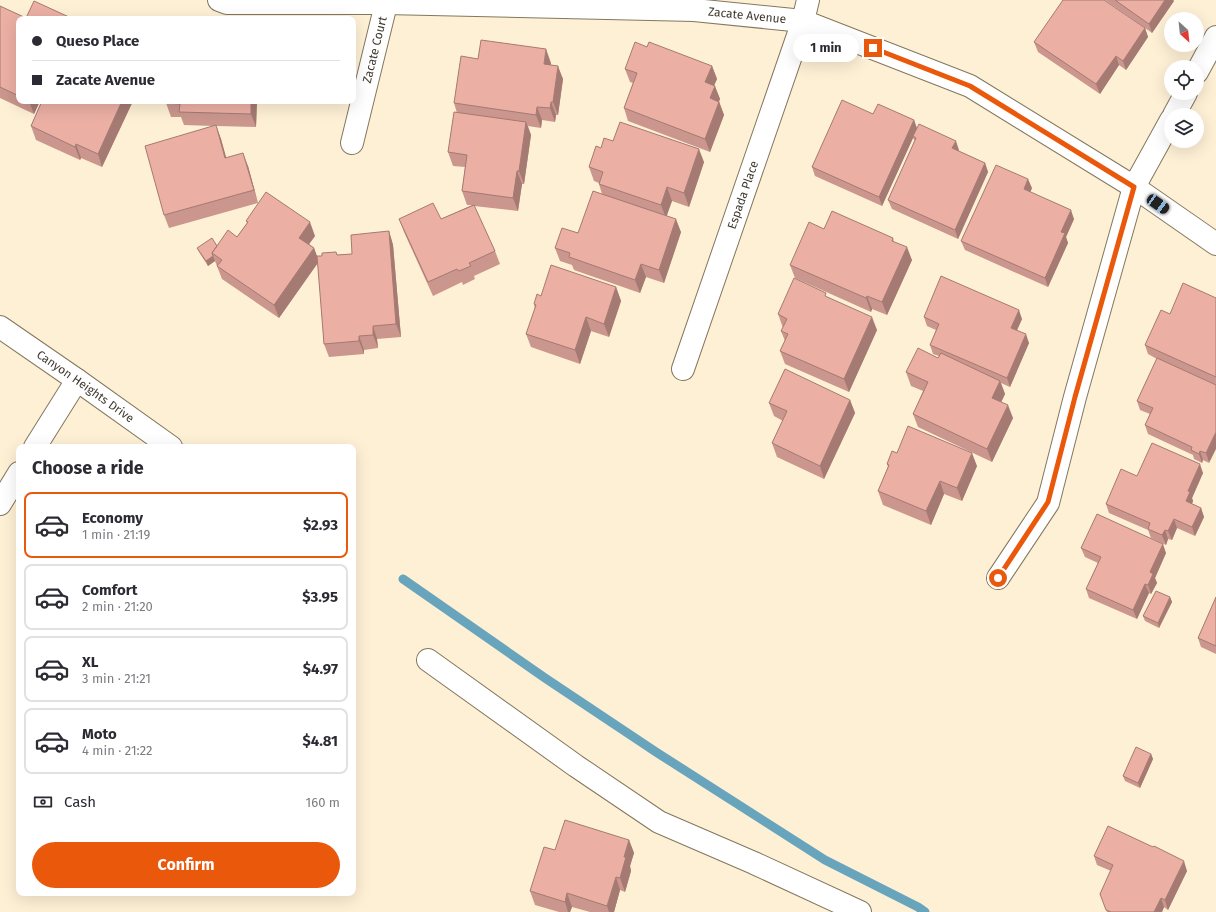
<!DOCTYPE html>
<html lang="en">
<head>
<meta charset="utf-8">
<style>
	:root { --surface:#fff; --page:#f2f2f3; --text:#2b2b33; --muted:#7c7c81; --line:#e1e1e2; --accent:#ea580c }
	body { margin:0; font-family:"Fira Sans",sans-serif; background:var(--page); color:var(--text); height:100vh; display:flex; flex-direction:column; font-size:15px; white-space:nowrap }
	* { box-sizing:border-box; margin:0 }
	p { font-size:13px; color:var(--muted) }
	.icon { flex:none; width:22px; height:22px; fill:none; stroke:currentColor; stroke-width:2; stroke-linecap:round; stroke-linejoin:round }
	.map { position:relative; flex:1; overflow:hidden }
	.side { position:absolute; left:16px; top:444px; width:340px; height:452px; display:flex; flex-direction:column; background:var(--surface); border-radius:8px; box-shadow:0 4px 16px #0002 }
	.side>* { flex:none }
	.hud { position:absolute; left:16px; top:16px; width:340px; height:88px; border-radius:8px; box-shadow:0 4px 16px #0002; display:grid; align-content:center; height:88px; padding:0 16px; background:var(--surface) }
	.needle { width:26px; rotate:153deg }
	.tools { position:absolute; left:1164px; top:12px; display:grid; gap:8px }
	.tools a { display:grid; place-items:center; width:40px; height:40px; border-radius:50%; background:var(--surface); box-shadow:0 4px 16px #0002; font-size:20px }
	.end { position:absolute; width:18px; height:18px; margin:-9px; border:5px solid #ea580c; background:#fff; box-shadow:0 0 0 2px #fff }
	.from { border-radius:50% }
	.bubble { position:absolute; height:28px; border-radius:14px; background:var(--surface); box-shadow:0 4px 16px #0002; font-size:13px; font-weight:700; line-height:28px; text-align:center }
	.car { position:absolute; width:12px; height:24px; margin:-12px -6px; border-radius:5px; box-shadow:0 0 3px 1px #0007; background:linear-gradient(#222 24%,#8ab4d8 0 40%,#222 0 76%,#8ab4d8 0 86%,#222 0) }
	.hud b { display:flex; align-items:center; gap:14px; height:38px; font-size:15px }
	.hud b+b { border-top:1px solid var(--line) }
	.hud i { width:10px; height:10px; background:var(--text) }
	ul { padding:0; list-style:none }
	li { display:flex; align-items:center; gap:12px; height:66px; margin:0 8px 6px; padding:0 8px; border:2px solid var(--line); border-radius:8px }
	li div { flex:1 }
	li b { display:block; font-size:15px }
	li em { font-style:normal; font-weight:700 }
	li.selected { border-color:var(--accent) }
	li>.icon { width:36px; height:36px; stroke-width:1.5 }
	h2 { padding:0 16px; font-size:18px; line-height:48px }
	.pay { display:flex; align-items:center; gap:10px; height:44px; padding:0 16px; font-size:15px }
	.pay p { margin-inline-start:auto }
	.button { display:flex; gap:8px; margin-top:auto; padding:8px 16px }
	.button a { flex:1; height:46px; border-radius:24px; background:var(--accent); color:#fff; font-size:16px; font-weight:700; line-height:46px; text-align:center }
	.map>svg:first-child { display:block }
</style>
</head>
<body>
<div class="map">
<svg width="1216" height="912" viewBox="0 0 1216 912">
	<rect width="100%" height="100%" fill="#fef0d5"/>
	<g fill="none" stroke-linecap="round" stroke-linejoin="round">
		<path stroke="#68a5bd" stroke-width="9" d="M403,579L545,678L656,752L825,860L918,907L925,912"/>
		<g stroke="#83775e" stroke-width="24">
			<g id="minor">
				<path id="s1" d="M219,0L227,3H385L694,10L803,21L970,86L1134,187L1216,244"/>
				<path d="M1197,72L1216,37"/>
				<path d="M1174,115L1186,93"/>
				<path id="s2" d="M352,143L387,0"/>
				<path id="s3" d="M0,327L77,380L171,447"/>
				<path id="s4" d="M683,369L803,21L808,0"/>
				<path d="M35,447L77,380"/>
				<path d="M0,504L19,473"/>
				<path d="M998,578L1048,503L1075,397L1134,187L1171,120"/>
				<path d="M428,660L576,766L659,822L754,863L860,912"/>
			</g>
		</g>
		<use href="#minor" stroke="#fff" stroke-width="22"/>
	</g>
	<path fill="#ca968d" d="M1105,0H1173L1174,1L1152,33L1145,28L1148,37L1126,70L1119,65L1100,94L1038,52L1034,42L1144,27Z
		M0,6L26,18L69,17V19H19V101H40L34,114L0,98Z
		M647,47L712,66L717,79L714,85L720,99L719,101L724,115L710,152L628,121L624,108L633,83L630,82L625,69Z
		M478,59L551,63V65L563,79L558,115H556L555,122L542,120L541,128L528,126L531,135L524,184H522L518,211L474,206L495,251L500,264L474,276L475,279L463,285L462,282L433,296L404,232L399,219H441L472,205H467L462,191L465,167L453,166L448,152L457,113L454,103Z
		M42,101H133L102,167L81,158L80,160L36,140L31,126Z
		M257,101L256,127L216,126L221,139L226,158L248,166L258,203L169,228L164,215L214,126L184,125L181,117H171L166,103Z
		M873,114L914,120L917,128L959,150V151L985,163L988,172L958,239L892,209L888,200L915,141L913,138L882,206L815,176L812,167Z
		M613,141L704,162L689,207L672,201L666,216L681,232L664,283L646,277L640,293L574,270L572,265L560,261L555,248L578,233L602,194L599,184V183L594,181L589,167L601,148Z
		M1032,188L1030,192L1074,219L1066,237L1068,243L1048,287L965,250L961,241Z
		M246,221L315,236L309,244L314,248L317,257L336,252L337,255L352,254L389,231L393,245L401,337L377,339L378,348L364,350V354L329,357L324,344L318,263L279,318L222,279L215,261L208,266L199,252L197,248L217,246L237,237L247,223Z
		M824,229L893,238L894,242L912,260L887,315L872,309L871,312L795,278L790,265Z
		M616,287L621,301L609,337L591,331L580,364L531,347L526,334L535,309L534,304L541,296Z
		M828,297L877,330L849,392L785,364L780,351L785,341L781,331L783,328L778,314Z
		M1216,298V385L1187,372L1209,463L1203,460L1202,463L1194,459L1193,455L1148,434L1145,425L1150,414L1140,410L1137,401L1157,359L1148,354L1145,345L1170,314Z
		M924,317L1022,319L1017,330L1029,343L1010,387L1001,383L1005,394L1001,402L1013,418L992,462L918,427L913,414L923,391L911,386L906,372L938,358L939,356L933,354L930,345L936,330L927,326Z
		M850,400L855,413L824,479L777,457L772,443L783,421L774,416L769,403Z
		M897,453L977,466L962,501L944,494L931,525L883,505L878,491L888,467L887,464Z
		M1203,473L1192,498L1193,501L1192,504L1201,508L1204,517L1195,536L1177,528L1172,540L1168,539L1166,545L1151,538L1148,530L1109,513L1106,504L1137,476Z
		M1081,548L1166,553L1155,578L1157,583L1151,594L1149,593L1137,619L1089,598L1086,589L1098,563L1085,557Z
		M1170,597L1172,602L1159,628L1145,621L1143,616Z
		M1216,597V654L1201,647L1198,638Z
		M1151,754L1153,759L1140,788L1125,781L1123,776Z
		M629,840L634,853L630,866L631,871L625,892L620,890L614,912H590L572,907L570,912H559L535,905L530,891L555,850Z
		M1094,856L1187,871L1168,910L1164,907L1162,912H1107L1100,894L1111,871L1097,865Z"/>
	<path fill="#a47a73" d="M1165,0H1173L1174,1L1152,33L1149,24Z
		M1145,28L1148,37L1126,70L1123,61Z
		M546,49L551,63L549,77L544,64Z
		M1116,56L1119,65L1100,94L1096,84Z
		M558,66L563,79L558,115L553,102Z
		M712,66L717,79L710,95L705,82Z
		M715,86L720,99L715,112L710,98Z
		M29,101H40L34,114Z
		M122,101H133L102,167L98,154Z
		M251,101H257L256,127L251,114Z
		M551,102L556,115L555,122L550,108Z
		M719,102L724,115L710,152L705,139Z
		M537,107L542,120L541,128L536,115Z
		M914,120L917,129L913,136V138L882,206L879,197Z
		M526,122L531,135L524,184L519,171Z
		M216,125L221,139L230,171L225,158Z
		M956,141L959,150L956,157L952,148Z
		M76,144L81,158L80,160L75,147Z
		M699,149L704,162L689,207L684,193Z
		M243,153L248,166L258,203L254,190Z
		M985,163L988,172L958,239L955,230Z
		M517,171L522,184L518,211L513,198Z
		M1028,179L1032,188L1028,198L1024,189Z
		M667,187L672,201L666,218L661,205Z
		M1071,210L1074,219L1066,237L1068,243L1048,287L1045,278L1061,232Z
		M676,219L681,232L664,283L659,270Z
		M310,222L315,236L304,251L299,238Z
		M389,231L393,245L401,337L396,324Z
		M907,247L912,260L887,315L882,302Z
		M314,248L319,261L279,318L274,305Z
		M213,256L215,261L208,266L206,261Z
		M641,264L646,277L640,293L635,280Z
		M616,287L621,301L609,337L604,324Z
		M867,296L872,309L871,312L866,298Z
		M1019,310L1022,319L1014,337L1011,328Z
		M586,317L591,331L580,364L575,350Z
		M872,317L877,330L849,392L844,379Z
		M373,326L377,339L378,348L373,335Z
		M1026,334L1029,343L1010,387L1007,378Z
		M359,336L364,350V354L359,341Z
		M1000,381L1005,394L997,411L992,398Z
		M850,400L855,413L824,479L820,466Z
		M1008,405L1013,418L992,462L987,449Z
		M1216,432V449L1209,463L1206,453Z
		M1200,451L1203,460L1202,463L1199,454Z
		M972,453L977,466L962,501L957,488Z
		M1200,464L1203,473L1192,498L1193,501L1189,511L1186,501L1188,491Z
		M940,481L944,494L931,525L926,511Z
		M1201,508L1204,517L1195,536L1192,527Z
		M1174,519L1177,528L1172,540L1168,531Z
		M1165,530L1168,539L1166,545L1162,535Z
		M1163,544L1166,553L1155,578L1157,583L1151,594L1148,585L1150,572Z
		M1145,584L1149,593L1137,619L1133,610Z
		M1170,597L1172,602L1159,628L1158,623Z
		M1151,754L1153,759L1140,788L1138,783Z
		M629,840L634,853L630,866L631,871L625,892L620,878L624,857Z
		M1184,861L1187,871L1168,910L1165,900Z
		M616,877L620,890L614,912H609L607,906Z
		M567,893L572,907L570,912H568L565,902Z
		M1161,898L1164,907L1162,912H1154Z"/>
	<path fill="#ebafa4" stroke="#a47a73" d="M1063,0H1104L1145,28L1123,61L1116,56L1096,84L1034,42Z
		M1115,0H1165L1149,24Z
		M34,1L69,17L68,19H19V96L0,87V6L26,18Z
		M481,40L546,49L544,64L558,66L553,102H551L550,108L537,107L536,115L454,103L461,56L478,59Z
		M635,42L647,47L649,42L712,66L705,82L715,86L710,98L719,102L705,139L624,108L637,73L625,69Z
		M842,100L873,114L878,104L914,120L879,197L812,167Z
		M42,101H122L98,154L76,144L75,147L31,126Z
		M166,101H251V114L179,112L180,104L166,103Z
		M454,112L526,122L519,171H517L513,198L462,191L467,155L448,152Z
		M620,122L699,149L684,193L667,187L661,205L599,184L603,172L589,167L596,146L601,148L604,138L613,141Z
		M919,124L956,141L952,148L985,163L955,230L888,200L916,138L913,136Z
		M216,125L225,158L243,153L254,190L164,215L145,146Z
		M996,165L1028,179L1024,189L1071,210L1061,232L1065,233L1045,278L961,241Z
		M593,191L676,219L659,270L641,264L635,280L569,257L570,253L555,248L562,228L578,233Z
		M266,192L310,222L299,238L314,248L274,305L217,266L222,260L212,253L228,230L237,237L248,222L246,221Z
		M433,203L441,219L474,205L495,251L469,263L471,266L459,271L457,269L428,282L399,219Z
		M832,211L893,238L892,241L907,247L882,302L867,296L866,298L790,265L809,222L824,229Z
		M389,231L396,324L373,326V335L359,336V341L324,344L317,256H322V253L336,252L337,255L352,254L351,235Z
		M212,238L217,246L212,253L213,256L206,261L197,248Z
		M551,265L616,287L604,324L586,317L575,350L526,334L536,305L534,304L537,294L541,296Z
		M941,276L1019,310L1011,328L1026,334L1007,378L930,345L939,324L924,317Z
		M794,278L826,293L825,296L872,317L844,379L780,351L788,334L781,331L787,319L778,314Z
		M1183,283L1216,298V377L1145,345L1161,310L1170,314Z
		M918,348L938,358L941,353L1000,381L992,398L1008,405L987,449L913,414L928,382L906,372Z
		M1157,358L1216,385V432L1206,453L1200,451L1199,454L1191,450L1192,447L1145,425L1153,408L1137,401Z
		M785,369L850,400L820,466L772,443L787,411L769,403Z
		M908,426L972,453L957,488L940,481L926,511L878,491L889,465L887,464L892,451L897,453Z
		M1152,443L1200,464L1188,491L1190,492L1186,501L1201,508L1192,527L1174,519L1168,531L1165,530L1162,535L1148,529L1150,523L1106,504L1121,469L1137,476Z
		M1097,514L1163,544L1150,572L1153,574L1148,585L1145,584L1133,610L1086,589L1101,557L1081,548Z
		M1156,591L1170,597L1158,623L1143,616Z
		M1216,597V646L1198,638Z
		M1136,747L1151,754L1138,783L1123,776Z
		M565,820L629,840L624,857H626L620,878L616,877L607,906L567,893L565,902L530,891L544,847L555,850Z
		M1108,826L1153,847L1154,846L1184,861L1165,900L1161,898L1154,912H1111L1106,910L1100,894L1113,865L1094,856Z"/>
	<g fill="none" stroke-linecap="round" stroke-linejoin="round">
		<path stroke="#ea580c" stroke-width="5" d="M873,48L970,86L1134,187L1075,397L1048,502L998,578"/>
	</g>
	<g text-anchor="middle" dominant-baseline="central" stroke-width="3.5" stroke-linejoin="round" paint-order="stroke">
		<g font-size="12" fill="#3f392f" stroke="#fff">
			<text stroke="none"><textPath href="#s1" startOffset="529">Zacate Avenue</textPath></text>
			<text stroke="none"><textPath href="#s2" startOffset="96">Zacate Court</textPath></text>
			<text stroke="none"><textPath href="#s4" startOffset="184">Espada Place</textPath></text>
			<text stroke="none"><textPath href="#s3" startOffset="104">Canyon Heights Drive</textPath></text>
		</g>
	</g>
</svg>
<div class="tools">
<a><svg class="needle" viewBox="-14 -14 28 28"><path d="M0-13l5 13h-10z" fill="#e53935"/><path d="M0 13l5-13h-10z" fill="#7c7c81"/></svg></a>
<a><svg class="icon" aria-label="locate" viewBox="0 0 24 24"><circle cx="12" cy="12" r="6"/><path d="M12 2v4M12 18v4M2 12h4M18 12h4"/></svg></a>
<a><svg class="icon" aria-label="layers" viewBox="0 0 24 24"><path d="M12 4l9 5-9 5-9-5zM3 14l9 5 9-5"/></svg></a>
</div>
<i class="end from" style="left:998px;top:578px"></i>
<i class="end" style="left:873px;top:48px"></i>
<div class="bubble" style="left:793px;top:34px;width:66px">1 min</div>
<i class="car" style="left:1158px;top:204px;rotate:125deg"></i>
<div class="hud">
<b><i class="from"></i>Queso Place</b>
<b><i></i>Zacate Avenue</b>
</div>
<section class="side">
<h2>Choose a ride</h2>
<ul>
<li class="selected"><svg class="icon" aria-label="car" viewBox="0 0 24 24"><path d="M5 17H2v-5l4-1 3-4h7l3 4 3 1v5h-3M9 17h6M6 11h13"/><circle cx="7" cy="17" r="2"/><circle cx="17" cy="17" r="2"/></svg><div><b>Economy</b><p>1 min · 21:19</p></div><em>$2.93</em></li>
<li><svg class="icon" aria-label="car" viewBox="0 0 24 24"><path d="M5 17H2v-5l4-1 3-4h7l3 4 3 1v5h-3M9 17h6M6 11h13"/><circle cx="7" cy="17" r="2"/><circle cx="17" cy="17" r="2"/></svg><div><b>Comfort</b><p>2 min · 21:20</p></div><em>$3.95</em></li>
<li><svg class="icon" aria-label="car" viewBox="0 0 24 24"><path d="M5 17H2v-5l4-1 3-4h7l3 4 3 1v5h-3M9 17h6M6 11h13"/><circle cx="7" cy="17" r="2"/><circle cx="17" cy="17" r="2"/></svg><div><b>XL</b><p>3 min · 21:21</p></div><em>$4.97</em></li>
<li><svg class="icon" aria-label="car" viewBox="0 0 24 24"><path d="M5 17H2v-5l4-1 3-4h7l3 4 3 1v5h-3M9 17h6M6 11h13"/><circle cx="7" cy="17" r="2"/><circle cx="17" cy="17" r="2"/></svg><div><b>Moto</b><p>4 min · 21:22</p></div><em>$4.81</em></li>
</ul>
<div class="pay"><svg class="icon" aria-label="cash" viewBox="0 0 24 24"><path d="M3 7h18v10H3z"/><circle cx="12" cy="12" r="2"/></svg>Cash<p>160 m</p></div>
<div class="button"><a>Confirm</a></div>
</section>
</div>
</body>
</html>
